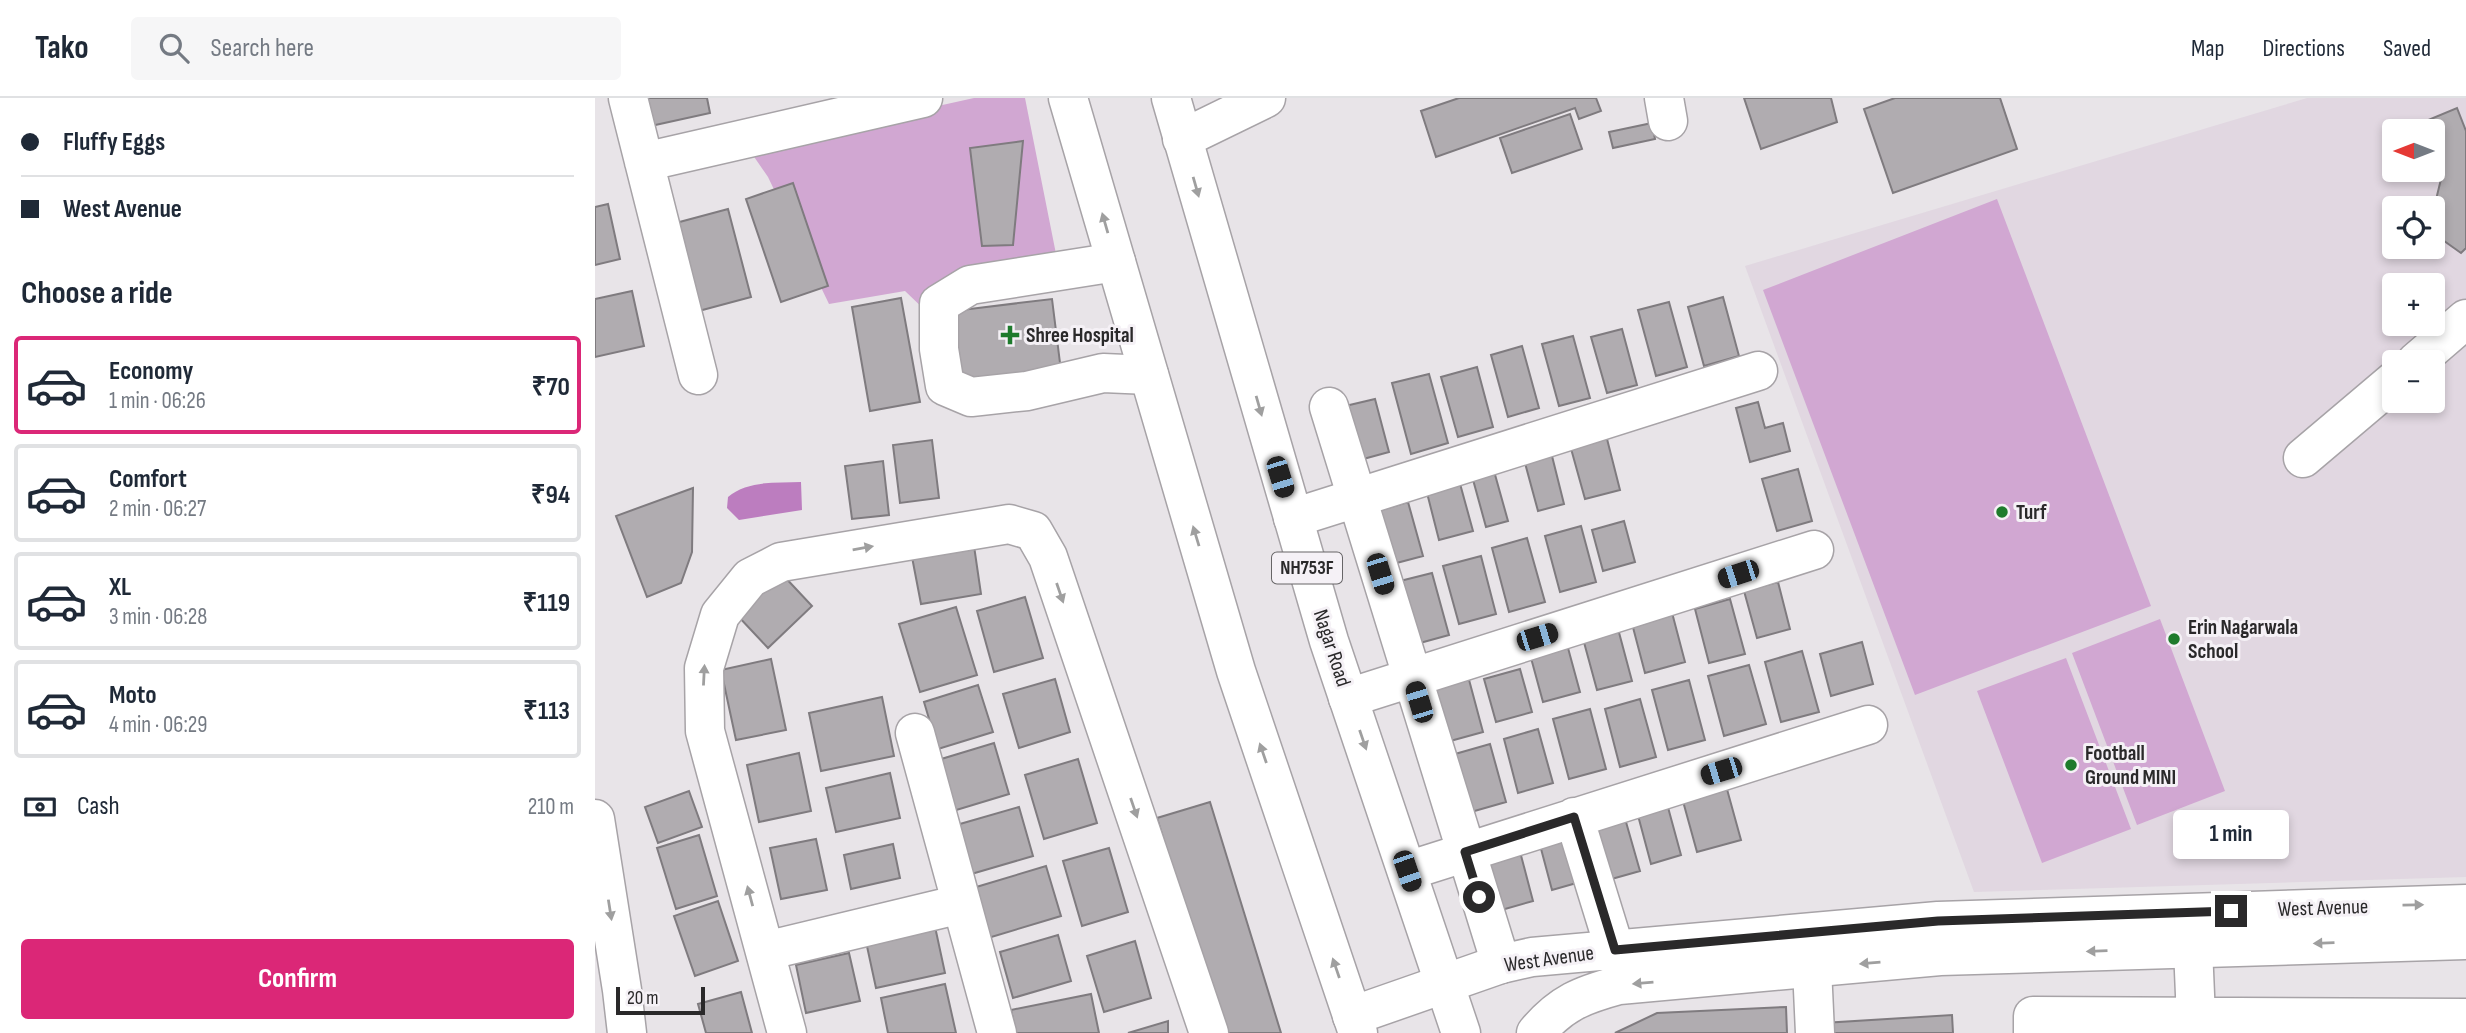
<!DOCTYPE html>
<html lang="en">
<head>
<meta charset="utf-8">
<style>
	:root { --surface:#fff; --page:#f6f6f7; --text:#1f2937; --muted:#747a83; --line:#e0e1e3; --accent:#db2777 }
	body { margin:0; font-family:"Sofia Sans Condensed",sans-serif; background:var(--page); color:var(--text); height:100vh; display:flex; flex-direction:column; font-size:26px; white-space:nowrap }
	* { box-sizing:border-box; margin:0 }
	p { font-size:23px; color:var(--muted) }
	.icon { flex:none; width:38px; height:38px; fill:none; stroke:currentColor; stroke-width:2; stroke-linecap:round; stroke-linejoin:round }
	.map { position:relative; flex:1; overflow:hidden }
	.side { display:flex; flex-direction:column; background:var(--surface); width:595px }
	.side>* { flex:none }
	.banner { display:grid; align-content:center; height:154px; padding:0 21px; background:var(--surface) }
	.needle { width:46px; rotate:270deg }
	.tools { position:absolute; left:1787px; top:21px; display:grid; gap:14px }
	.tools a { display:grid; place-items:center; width:63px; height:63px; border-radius:7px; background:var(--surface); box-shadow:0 4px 10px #0003; font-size:35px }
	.scale { position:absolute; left:21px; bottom:18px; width:89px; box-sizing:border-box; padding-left:7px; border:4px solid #2a292a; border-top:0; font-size:19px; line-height:24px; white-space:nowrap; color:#2a292a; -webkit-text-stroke:5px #f5f1f6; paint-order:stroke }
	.end { position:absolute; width:32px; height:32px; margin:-16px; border:9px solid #2a292a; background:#fff; box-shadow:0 0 0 4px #fff }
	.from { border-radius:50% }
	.bubble { position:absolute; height:49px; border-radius:7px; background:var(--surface); box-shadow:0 4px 10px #0003; font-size:23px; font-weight:700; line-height:49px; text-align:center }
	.car { position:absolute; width:21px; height:42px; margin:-21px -10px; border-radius:9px; box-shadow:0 0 5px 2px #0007; background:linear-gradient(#222 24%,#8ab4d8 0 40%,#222 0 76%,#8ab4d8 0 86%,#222 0) }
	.banner b { display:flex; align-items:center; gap:24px; height:66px; font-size:26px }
	.banner b+b { border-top:2px solid var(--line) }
	.banner i { width:18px; height:18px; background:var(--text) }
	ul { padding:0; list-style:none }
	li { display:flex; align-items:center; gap:21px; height:98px; margin:0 14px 10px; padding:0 7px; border:4px solid var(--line); border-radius:7px }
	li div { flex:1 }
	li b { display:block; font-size:26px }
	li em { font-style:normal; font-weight:700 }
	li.selected { border-color:var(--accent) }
	li>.icon { width:63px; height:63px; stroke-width:1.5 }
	h2 { padding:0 21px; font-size:32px; line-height:84px }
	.pay { display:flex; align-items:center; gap:18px; height:77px; padding:0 21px; font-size:26px }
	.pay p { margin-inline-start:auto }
	.cta { display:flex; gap:14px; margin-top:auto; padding:14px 21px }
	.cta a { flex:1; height:80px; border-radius:7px; background:var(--accent); color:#fff; font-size:28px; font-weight:700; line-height:80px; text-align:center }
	header { display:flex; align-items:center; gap:42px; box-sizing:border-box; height:98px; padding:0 35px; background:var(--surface); border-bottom:2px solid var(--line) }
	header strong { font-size:33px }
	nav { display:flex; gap:38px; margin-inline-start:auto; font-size:24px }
	.search { width:490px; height:63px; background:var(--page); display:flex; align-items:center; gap:18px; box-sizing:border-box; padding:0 24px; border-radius:7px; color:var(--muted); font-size:26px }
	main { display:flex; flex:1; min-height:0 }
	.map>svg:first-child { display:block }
</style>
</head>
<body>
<header>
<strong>Tako</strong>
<div class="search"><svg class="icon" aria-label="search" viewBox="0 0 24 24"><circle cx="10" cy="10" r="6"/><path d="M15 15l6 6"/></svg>Search here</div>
<nav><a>Map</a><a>Directions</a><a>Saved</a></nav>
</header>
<main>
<section class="side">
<div class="banner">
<b><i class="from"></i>Fluffy Eggs</b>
<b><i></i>West Avenue</b>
</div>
<h2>Choose a ride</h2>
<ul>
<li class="selected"><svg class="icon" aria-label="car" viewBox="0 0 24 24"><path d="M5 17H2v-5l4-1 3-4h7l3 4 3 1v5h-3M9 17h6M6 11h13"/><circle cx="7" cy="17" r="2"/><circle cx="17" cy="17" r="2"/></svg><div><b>Economy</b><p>1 min · 06:26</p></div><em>₹70</em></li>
<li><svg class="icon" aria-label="car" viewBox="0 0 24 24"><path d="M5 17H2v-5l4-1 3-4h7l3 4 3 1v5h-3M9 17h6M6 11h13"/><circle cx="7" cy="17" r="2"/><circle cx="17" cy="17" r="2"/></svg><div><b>Comfort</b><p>2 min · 06:27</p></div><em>₹94</em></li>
<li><svg class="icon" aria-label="car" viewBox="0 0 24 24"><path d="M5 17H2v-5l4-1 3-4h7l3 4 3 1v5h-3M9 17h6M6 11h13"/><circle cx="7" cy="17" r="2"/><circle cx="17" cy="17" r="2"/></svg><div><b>XL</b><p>3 min · 06:28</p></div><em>₹119</em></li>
<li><svg class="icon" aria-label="car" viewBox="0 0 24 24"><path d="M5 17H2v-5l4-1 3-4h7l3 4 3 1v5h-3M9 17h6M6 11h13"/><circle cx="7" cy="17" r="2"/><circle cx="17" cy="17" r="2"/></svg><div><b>Moto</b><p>4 min · 06:29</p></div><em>₹113</em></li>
</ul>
<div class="pay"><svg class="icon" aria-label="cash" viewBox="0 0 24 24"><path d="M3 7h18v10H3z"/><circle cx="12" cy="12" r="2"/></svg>Cash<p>210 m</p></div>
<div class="cta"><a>Confirm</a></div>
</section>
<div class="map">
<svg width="1871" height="935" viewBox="0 0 1871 935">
	<rect width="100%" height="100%" fill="#e8e4e8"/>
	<path fill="#e1d7e1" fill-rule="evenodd" d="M1712,0H1871V779L1379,794L1150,168ZM1799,33H1838V72H1799ZM1799,110H1838V149H1799ZM1799,187H1838V226H1799ZM1799,264H1838V303H1799Z"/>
	<path fill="#d1a7d2" d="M379,0H430L463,166L334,216L310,193L234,206L173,79L153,50Z
		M1402,101L1556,508L1320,597L1168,192Z
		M1565,521L1630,693L1542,727L1477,555Z
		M1471,560L1536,731L1447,765L1382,593Z"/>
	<path fill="#bc7dbf" d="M206,384L207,412L144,422L132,410L133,399C153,382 182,385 206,384Z"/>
	<path fill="#b0acb0" stroke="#7f7b7f" stroke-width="2" d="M35,0H112L115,15L42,31Z
		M864,0H1001L1006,13L984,21L980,10L841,59L826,13Z
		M1149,0H1236L1242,24L1166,51Z
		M1300,0H1405L1422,51L1298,95L1269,11Z
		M1862,10L1871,33V150L1866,155L1838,135V114L1847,77L1838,54V33H1830L1826,25Z
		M975,16L987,51L917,75L905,40Z
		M1057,25L1060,41L1018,50L1014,34Z
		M428,43L418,147L387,148L375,50Z
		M198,85L233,188L186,204L151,101Z
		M13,106L25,161L0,167V109Z
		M133,111L156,199L100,214L77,126Z
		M37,193L49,248L0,259V201Z
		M1128,199L1144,258L1109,268L1093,209Z
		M306,200L325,304L275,313L257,209Z
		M457,201L467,281L368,293L358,213Z
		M1074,204L1092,269L1061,278L1043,212Z
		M1027,231L1042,287L1012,295L996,239Z
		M978,238L995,300L964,308L947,246Z
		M927,248L944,310L913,319L896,257Z
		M882,269L898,329L863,339L846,279Z
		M834,276L853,345L816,356L797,285Z
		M780,301L794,354L761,363L746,309Z
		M1163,304L1170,330L1188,325L1195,353L1155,364L1141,310Z
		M1011,337L1025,392L990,401L975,347Z
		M337,342L344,400L305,405L298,347Z
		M957,358L969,406L943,413L930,365Z
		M288,363L294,417L257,421L250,368Z
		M1203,371L1217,423L1182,433L1167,381Z
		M899,373L913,423L891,429L877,378Z
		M864,382L878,433L844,442L831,391Z
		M98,390L97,454L86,485L52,499L21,418Z
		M813,404L828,458L794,467L779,414Z
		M1029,423L1040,464L1008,473L997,432Z
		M986,428L1001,484L965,494L950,438Z
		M932,440L950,504L914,514L897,450Z
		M379,448L386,496L326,506L317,459Z
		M886,458L901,516L864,526L848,468Z
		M186,475L217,508L173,550L142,517Z
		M837,475L854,537L814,548L797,485Z
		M1183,484L1195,531L1162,540L1149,493Z
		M430,499L448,560L399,574L382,513Z
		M1135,501L1150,556L1114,565L1100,511Z
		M1075,507L1090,564L1050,575L1035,518Z
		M361,509L382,577L325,594L304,526Z
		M1022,527L1037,583L1002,592L987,537Z
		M970,539L985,594L948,604L933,549Z
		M1267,544L1278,586L1236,598L1225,556Z
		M1207,553L1224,614L1186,624L1170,564Z
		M176,561L191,632L141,642L126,572Z
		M1154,567L1171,626L1129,638L1113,578Z
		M925,571L937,614L901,624L889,581Z
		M873,578L888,634L848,645L833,589Z
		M460,581L475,634L424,650L408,596Z
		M1094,582L1110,642L1073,652L1057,592Z
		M383,587L398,634L343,651L329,604Z
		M287,599L299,658L226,673L214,615Z
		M1045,601L1061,659L1025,669L1010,611Z
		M995,611L1011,671L974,681L958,621Z
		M943,631L958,685L923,695L909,641Z
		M399,645L414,696L358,713L343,662Z
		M895,646L911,704L869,716L853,658Z
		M204,655L216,713L164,724L152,667Z
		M483,661L502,725L449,741L430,677Z
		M295,675L305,720L241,734L231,690Z
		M1130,684L1146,742L1102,754L1086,696Z
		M94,693L107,729L63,745L50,709Z
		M1071,702L1086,757L1056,766L1041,710Z
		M615,704L686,935H628L562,720Z
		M424,709L438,758L373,777L358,728Z
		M1029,717L1045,773L1006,784L990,727Z
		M104,737L122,798L81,811L62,750Z
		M980,738L992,782L957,792L945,747Z
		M221,741L232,792L186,801L175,750Z
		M298,746L305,780L256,791L249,757Z
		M923,746L938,803L903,813L887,756Z
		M514,750L533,814L487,828L468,763Z
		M451,768L466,818L393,840L378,790Z
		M123,803L143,863L100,878L79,818Z
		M339,824L350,875L281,890L270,839Z
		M463,837L476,883L418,900L405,854Z
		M540,843L556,900L509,914L492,858Z
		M254,855L265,903L211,915L201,867Z
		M350,886L361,935H293L286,900Z
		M146,894L157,935H111L103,906Z
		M496,896L504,935H421L416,912Z
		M1191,909L1192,935H1020L1062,915Z
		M1357,917L1358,935H1229L1228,925Z
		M573,923V935H533Z"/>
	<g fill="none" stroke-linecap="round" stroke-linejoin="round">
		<g stroke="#a7a3a7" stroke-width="41">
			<path id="minor" d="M33,0L103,277
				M1069,0L1073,23
				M587,41L671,0
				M49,64L328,0
				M521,164L375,187L344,206V251L350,288L376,299L432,293L508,275L554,277
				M1821,264L1871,221
				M734,309L906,866
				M1708,360L1799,283
				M698,420L1163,273
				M753,600L1219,452
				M320,635L402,935
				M979,719L1020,852
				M0,721L27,892L32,935
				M812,773L1273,627
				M1598,850L1601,920
				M170,853L366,806
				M1217,870L1220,935
				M192,935L110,633L109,570L125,517L155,480L186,464L414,426L438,433L453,459L614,935
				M1438,935V918L1871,920"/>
		</g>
		<g stroke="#a7a3a7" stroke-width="41">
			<path id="major" d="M757,918L906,866L937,859L1343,823L1871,806
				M941,935C966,905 987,897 1024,887L1345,858L1871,842"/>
		</g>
		<g stroke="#a7a3a7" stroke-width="41">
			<path id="highway" d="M473,0L641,573L763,935
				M576,0L734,543L866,935"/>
		</g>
		<use href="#minor" stroke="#fff" stroke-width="38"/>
		<use href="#major" stroke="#fff" stroke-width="38"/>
		<use href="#highway" stroke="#fff" stroke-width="38"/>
	</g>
	<defs><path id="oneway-solid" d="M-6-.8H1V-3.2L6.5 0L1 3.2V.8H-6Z" transform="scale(1.75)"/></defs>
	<g fill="#9f9f9f">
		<use href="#oneway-solid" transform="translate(601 89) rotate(74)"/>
		<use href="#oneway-solid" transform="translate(510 125) rotate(-106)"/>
		<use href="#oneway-solid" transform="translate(664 308) rotate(74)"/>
		<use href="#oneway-solid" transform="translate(601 438) rotate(-107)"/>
		<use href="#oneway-solid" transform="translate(268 450) rotate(-10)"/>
		<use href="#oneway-solid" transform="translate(465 495) rotate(71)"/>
		<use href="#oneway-solid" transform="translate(109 577) rotate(-87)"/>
		<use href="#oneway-solid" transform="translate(768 642) rotate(71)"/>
		<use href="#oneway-solid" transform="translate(668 655) rotate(-109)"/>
		<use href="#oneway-solid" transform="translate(539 710) rotate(71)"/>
		<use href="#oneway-solid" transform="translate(155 798) rotate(-105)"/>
		<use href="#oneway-solid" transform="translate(1818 807) rotate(-1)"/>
		<use href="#oneway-solid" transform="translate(15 812) rotate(81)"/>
		<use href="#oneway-solid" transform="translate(1729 845) rotate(178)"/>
		<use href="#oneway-solid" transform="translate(1502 853) rotate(178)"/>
		<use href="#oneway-solid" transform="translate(1275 865) rotate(175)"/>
		<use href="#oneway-solid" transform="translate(741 870) rotate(-109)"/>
		<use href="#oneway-solid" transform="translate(1048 885) rotate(175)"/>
	</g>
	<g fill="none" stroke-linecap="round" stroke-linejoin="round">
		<path stroke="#2a292a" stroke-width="9" d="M884,799L870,754L979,719L1020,852L1343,823L1636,813"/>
	</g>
	<g fill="#1e7b2c" stroke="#f5f1f6" stroke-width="2.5">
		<path d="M411.5 226.5h7v7h7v7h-7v7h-7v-7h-7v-7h7z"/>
		<circle cx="1407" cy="414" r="7"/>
		<circle cx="1579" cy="541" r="7"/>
		<circle cx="1476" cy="667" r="7"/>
	</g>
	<g text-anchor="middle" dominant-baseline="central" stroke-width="6" stroke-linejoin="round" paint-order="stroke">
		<rect fill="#f5f1f6" stroke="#676567" stroke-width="2" x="677" y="454.5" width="70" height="31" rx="5"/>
		<g font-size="19" font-weight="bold" fill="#2a292a">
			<text x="712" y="470">NH753F</text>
		</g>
		<g font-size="21" font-weight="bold" fill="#2a292a" stroke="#f5f1f6" text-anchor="start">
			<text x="431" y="237">Shree Hospital</text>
			<text x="1421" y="414">Turf</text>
			<text x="1593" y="529">Erin Nagarwala<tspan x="1593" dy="24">School</tspan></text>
			<text x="1490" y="655">Football<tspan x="1490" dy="24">Ground MINI</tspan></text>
		</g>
		<g font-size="21" fill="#2a292a" stroke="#f5f1f6">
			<text transform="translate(737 550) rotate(72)">Nagar Road</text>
			<text transform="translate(1728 810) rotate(-2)">West Avenue</text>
			<text transform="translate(954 861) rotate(-8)">West Avenue</text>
		</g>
	</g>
</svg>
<div class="tools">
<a><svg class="needle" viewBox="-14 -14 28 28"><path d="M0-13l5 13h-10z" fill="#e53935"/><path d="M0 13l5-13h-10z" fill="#747a83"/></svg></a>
<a><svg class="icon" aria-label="locate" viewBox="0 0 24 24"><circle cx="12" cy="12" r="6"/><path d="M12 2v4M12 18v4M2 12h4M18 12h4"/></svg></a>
<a>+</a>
<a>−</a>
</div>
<div class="scale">20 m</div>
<i class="end from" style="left:884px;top:799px"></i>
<i class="end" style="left:1636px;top:813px"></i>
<div class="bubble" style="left:1578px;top:712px;width:116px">1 min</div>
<i class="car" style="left:685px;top:379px;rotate:163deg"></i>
<i class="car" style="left:785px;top:476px;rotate:163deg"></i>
<i class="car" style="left:1143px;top:476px;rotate:252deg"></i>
<i class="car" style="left:942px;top:539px;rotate:73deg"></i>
<i class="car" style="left:824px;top:604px;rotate:343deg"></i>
<i class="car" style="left:1126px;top:673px;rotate:253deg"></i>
<i class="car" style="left:812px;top:773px;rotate:161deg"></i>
</div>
</main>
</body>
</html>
